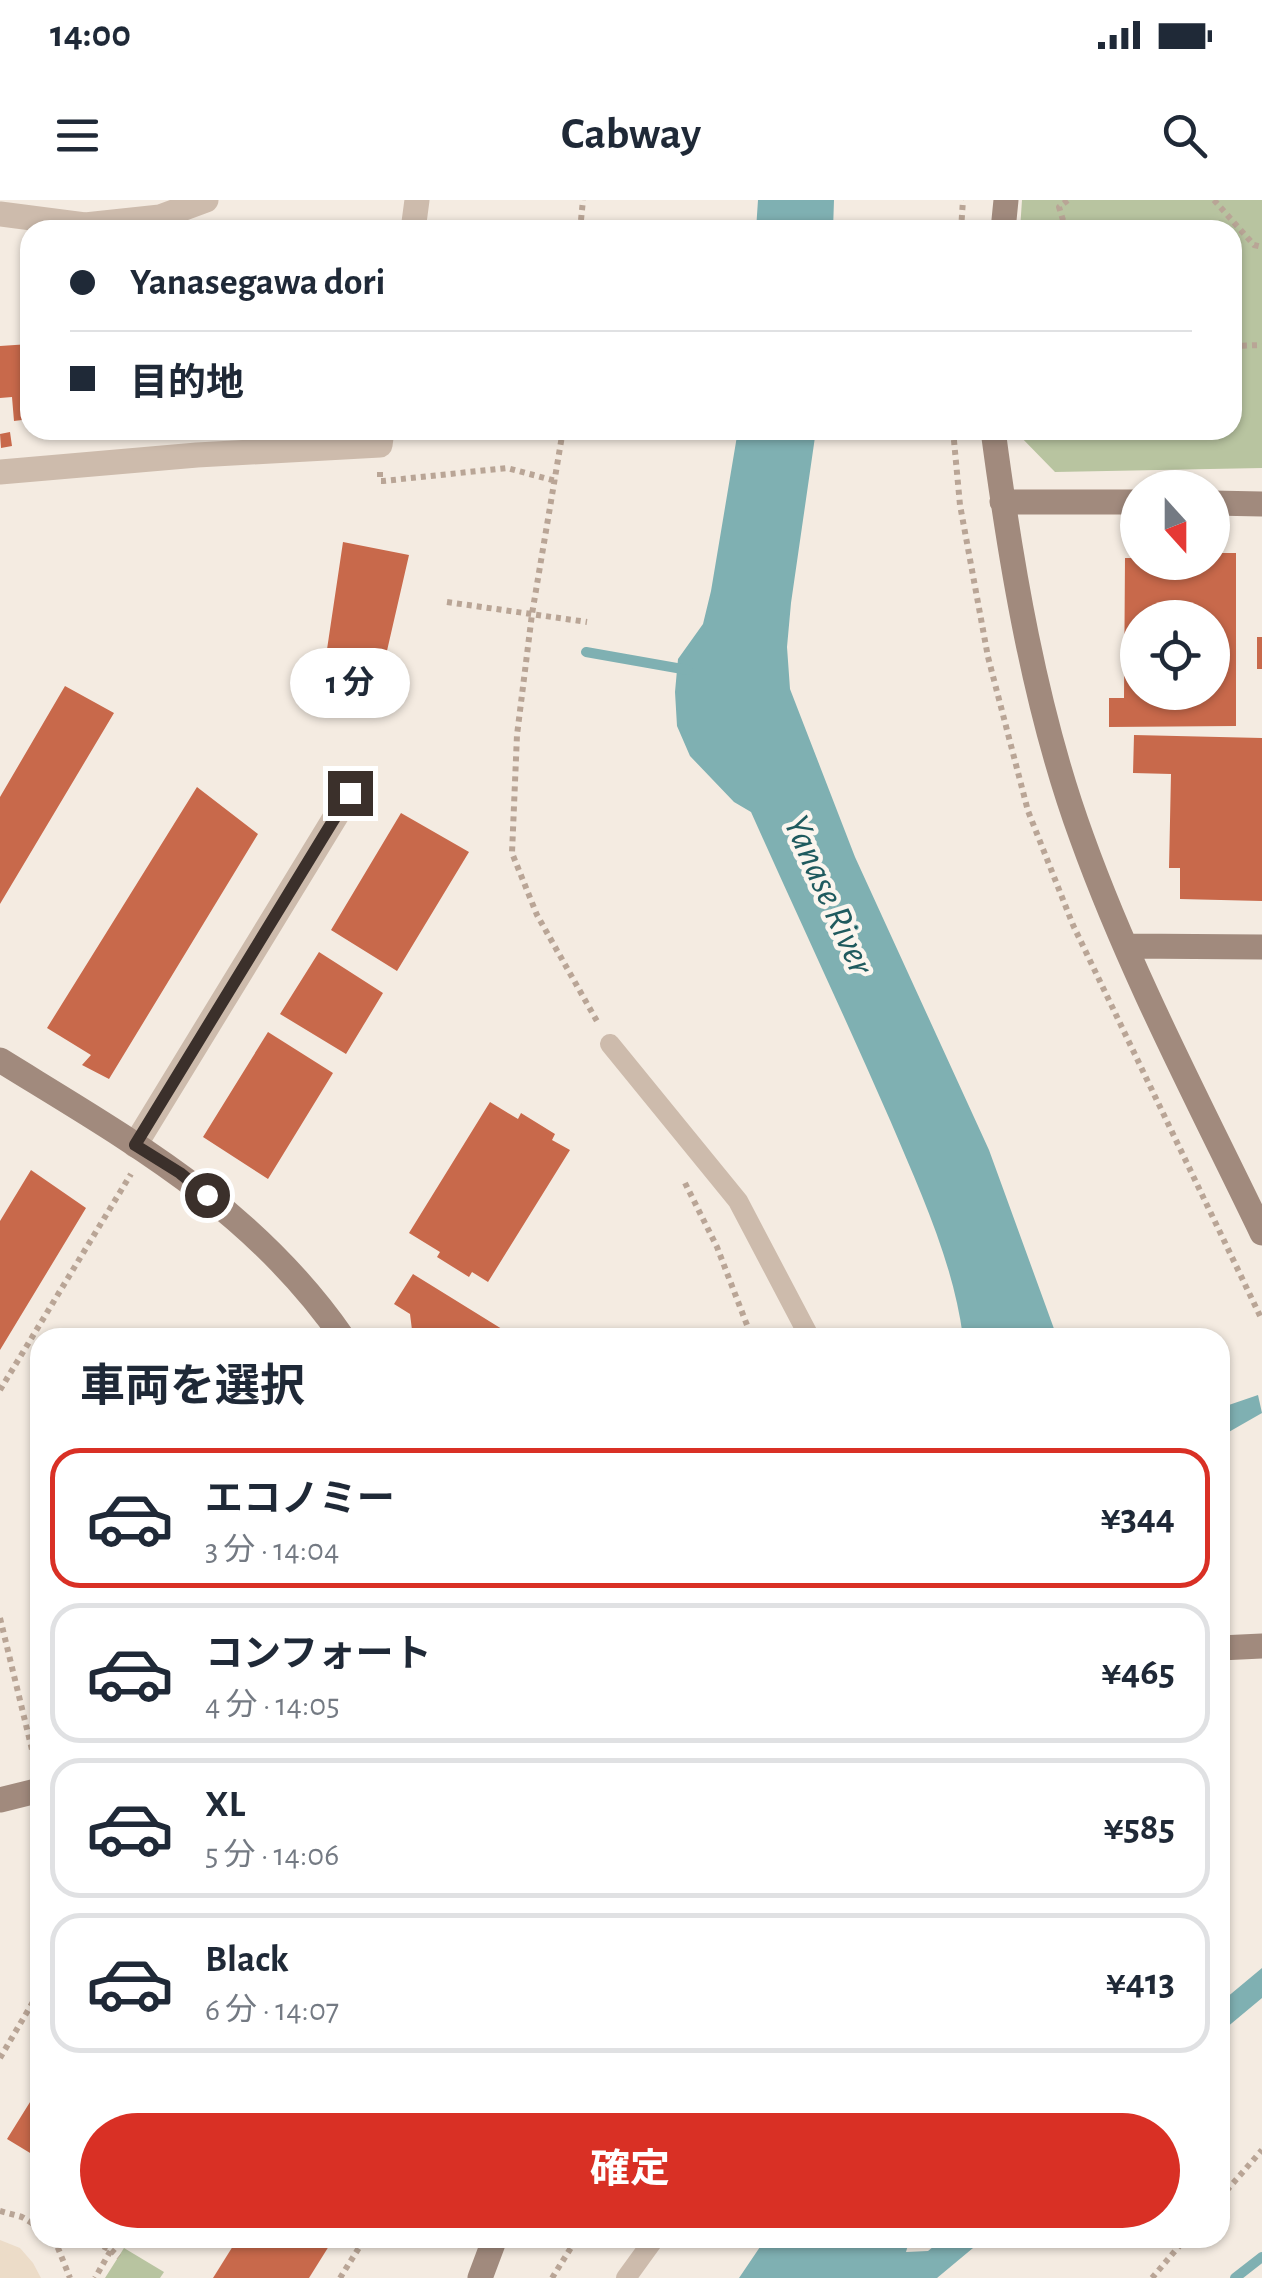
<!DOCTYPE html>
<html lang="ja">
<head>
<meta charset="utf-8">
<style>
	:root { --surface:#fff; --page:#f2f2f3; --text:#1f2937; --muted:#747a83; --line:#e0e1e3; --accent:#d93025 }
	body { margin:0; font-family:"Alegreya Sans","Noto Sans JP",sans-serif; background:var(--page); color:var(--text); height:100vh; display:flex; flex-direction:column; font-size:38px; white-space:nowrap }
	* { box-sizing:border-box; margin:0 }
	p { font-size:32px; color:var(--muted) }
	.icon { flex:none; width:55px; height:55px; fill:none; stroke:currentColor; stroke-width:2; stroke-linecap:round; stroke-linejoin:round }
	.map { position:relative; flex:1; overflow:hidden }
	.sheet { position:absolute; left:30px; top:1128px; width:1200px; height:920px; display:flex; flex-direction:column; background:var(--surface); border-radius:30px; box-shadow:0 2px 8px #0004 }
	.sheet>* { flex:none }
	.banner { position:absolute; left:20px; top:20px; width:1222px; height:220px; border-radius:30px; box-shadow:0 2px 8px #0004; display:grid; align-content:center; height:220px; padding:0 50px; background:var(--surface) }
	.needle { width:65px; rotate:159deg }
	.tools { position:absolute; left:1120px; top:270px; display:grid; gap:20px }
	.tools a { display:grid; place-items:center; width:110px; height:110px; border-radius:50%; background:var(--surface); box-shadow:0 2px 8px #0004; font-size:50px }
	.end { position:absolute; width:45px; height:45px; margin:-22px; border:12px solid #3b302b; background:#fff; box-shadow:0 0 0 5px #fff }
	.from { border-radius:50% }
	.bubble { position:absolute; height:70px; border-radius:35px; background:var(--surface); box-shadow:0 2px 8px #0004; font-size:32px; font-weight:700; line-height:70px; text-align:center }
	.banner b { display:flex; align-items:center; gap:35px; height:95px; font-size:38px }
	.banner b+b { border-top:2px solid var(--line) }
	.banner i { width:25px; height:25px; background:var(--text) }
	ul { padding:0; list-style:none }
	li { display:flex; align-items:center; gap:30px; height:140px; margin:0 20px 15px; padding:0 30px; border:5px solid var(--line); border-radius:30px }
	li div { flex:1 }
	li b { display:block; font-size:38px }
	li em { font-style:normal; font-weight:700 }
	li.current { border-color:var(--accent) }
	li>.icon { width:90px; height:90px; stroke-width:1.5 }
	h2 { padding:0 50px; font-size:45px; line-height:120px }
	.action { display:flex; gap:20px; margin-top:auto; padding:20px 50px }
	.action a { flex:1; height:115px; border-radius:60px; background:var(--accent); color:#fff; font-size:40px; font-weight:700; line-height:115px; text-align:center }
	.status { display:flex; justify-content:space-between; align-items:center; height:70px; padding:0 50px; background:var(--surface); direction:ltr }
	.status svg { height:28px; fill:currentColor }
	header { display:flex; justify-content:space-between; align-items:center; height:130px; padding:0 50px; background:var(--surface); font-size:45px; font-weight:700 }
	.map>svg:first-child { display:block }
</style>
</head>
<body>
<div class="status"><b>14:00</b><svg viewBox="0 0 49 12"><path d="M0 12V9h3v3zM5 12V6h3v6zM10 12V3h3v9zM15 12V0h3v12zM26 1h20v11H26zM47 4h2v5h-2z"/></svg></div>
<header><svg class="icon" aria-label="menu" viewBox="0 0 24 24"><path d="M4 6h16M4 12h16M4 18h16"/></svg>Cabway<svg class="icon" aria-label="search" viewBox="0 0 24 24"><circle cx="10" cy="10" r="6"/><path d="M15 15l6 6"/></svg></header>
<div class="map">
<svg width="1262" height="2078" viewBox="0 0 1262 2078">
	<rect width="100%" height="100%" fill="#f4ebe1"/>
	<path fill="#b8c4a0" d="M1022,0H1262V268L1055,272L1016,232L1232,230V30H1020Z
		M124,2048L164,2072L160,2078H105Z"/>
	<path fill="#ecdcc8" d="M0,2040L20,2048L33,2063L41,2078H0Z"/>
	<path fill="#7fb0b2" d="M758,0H834L833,30H756Z
		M738,230H816L791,403L787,447L790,489L855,657L989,950L1057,1137H963C953,1061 920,991 890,920C845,817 797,715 751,612L734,602L690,556L677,526L675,492L678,459L703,424L711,391Z
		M1258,1195L1262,1213L1220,1237V1208Z
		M1262,1768V1798L1220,1833V1803Z
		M766,2038H910L906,2052L928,2051L944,2038H985L937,2078H739Z"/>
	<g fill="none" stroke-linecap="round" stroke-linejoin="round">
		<path stroke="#7fb0b2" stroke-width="10" d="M586,452L688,470
			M1235,2078L1262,2057"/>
	</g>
	<path fill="#c8694b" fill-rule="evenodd" d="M30,144V219L14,221L12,197L0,198V146Z
		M10,232L12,246L1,248L0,234Z
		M343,342L409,355L372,516L319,503Z
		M1212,353H1236V526L1109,527V498H1124L1125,358H1138V362H1212ZM1138,418H1212V492H1138Z
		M1257,437H1262V469H1257Z
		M65,486L114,513L0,704V597Z
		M1134,535L1262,538V701L1180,699V668H1169L1171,574L1133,573Z
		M197,587L258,634L109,879L82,865L91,855L47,828Z
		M401,613L469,652L397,771L331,730Z
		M319,752L383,793L346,854L280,814Z
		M268,832L333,873L268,979L203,937Z
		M490,902L518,919L521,913L555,934L552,940L570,950L488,1082L472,1072L469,1077L437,1057L440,1052L409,1033Z
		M31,970L86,1008L0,1150V1021Z
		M413,1074L510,1134L508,1138H413L410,1114L394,1104Z
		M40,1886V1959L7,1939Z
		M238,2038H334L309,2078H213Z"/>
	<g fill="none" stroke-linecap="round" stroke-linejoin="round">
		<path stroke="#b9a596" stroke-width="6" stroke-dasharray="5 5" stroke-linecap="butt" d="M1214,0L1254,45L1262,47
			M580,30L583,0
			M961,30L963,0
			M1066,30L1059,7L1068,0
			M1232,146L1262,145
			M563,230L532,414L517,535L512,653L537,715L598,823
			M953,230L960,305L988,457L1028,611L1073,725L1262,1120
			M380,272V281H383L507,268L556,281
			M447,402L587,422
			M685,983L717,1047L752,1138
			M0,1190L131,974
			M0,1418L35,1562
			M0,1858L40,1790
			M1220,1998L1262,1950
			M0,2011L22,2017L40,2028
			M54,2038L70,2078
			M85,2038L111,2050L95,2078
			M111,2050L119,2057
			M340,2078L365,2038
			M552,2078L577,2038
			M1152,2078L1186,2038"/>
		<path stroke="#cdbbac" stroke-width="20" d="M610,844L738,1001L810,1138
			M626,2078L655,2038"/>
		<path stroke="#cdbbac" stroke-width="25" d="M0,14L85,25L160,17L206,0
			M413,30L417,0
			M0,272L197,255L380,245L382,230
			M135,945L350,593"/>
		<path stroke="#a18a7d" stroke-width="25" d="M1003,30L1006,0
			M993,230C1011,365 1035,510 1082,638C1131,774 1200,904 1262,1033
			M1002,302H1138
			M1212,303L1262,304
			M1127,746L1262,747
			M0,860C131,941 253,1008 343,1138
			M1220,1448L1262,1446
			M0,1600L40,1590
			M480,2078L495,2038"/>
	</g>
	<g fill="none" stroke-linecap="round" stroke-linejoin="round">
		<path stroke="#3b302b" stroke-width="12" d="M207,995L180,973L135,945L350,593"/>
	</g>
	<g text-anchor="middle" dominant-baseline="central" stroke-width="9" stroke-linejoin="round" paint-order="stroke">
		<g font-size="38" font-style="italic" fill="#1f5a5e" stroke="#fbf5ee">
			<text transform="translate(828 695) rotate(66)">Yanase River</text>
		</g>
	</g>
</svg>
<div class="tools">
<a><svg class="needle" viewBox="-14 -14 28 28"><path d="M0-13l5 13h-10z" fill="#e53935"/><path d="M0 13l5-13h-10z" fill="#747a83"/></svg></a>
<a><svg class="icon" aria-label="locate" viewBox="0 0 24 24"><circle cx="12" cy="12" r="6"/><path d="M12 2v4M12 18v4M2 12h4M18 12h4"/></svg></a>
</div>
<i class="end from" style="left:207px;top:995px"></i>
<i class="end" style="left:350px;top:593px"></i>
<div class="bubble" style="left:290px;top:448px;width:120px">1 分</div>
<div class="banner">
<b><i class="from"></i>Yanasegawa dori</b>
<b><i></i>目的地</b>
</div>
<section class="sheet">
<h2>車両を選択</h2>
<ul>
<li class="current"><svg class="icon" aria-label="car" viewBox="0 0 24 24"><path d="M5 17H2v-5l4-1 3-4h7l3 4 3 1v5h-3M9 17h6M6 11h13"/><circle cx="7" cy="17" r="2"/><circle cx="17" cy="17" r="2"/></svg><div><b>エコノミー</b><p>3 分 · 14:04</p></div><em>¥344</em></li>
<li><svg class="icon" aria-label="car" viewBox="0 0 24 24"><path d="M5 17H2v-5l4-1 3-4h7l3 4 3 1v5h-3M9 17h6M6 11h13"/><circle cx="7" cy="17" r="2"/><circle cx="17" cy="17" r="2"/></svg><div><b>コンフォート</b><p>4 分 · 14:05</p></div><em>¥465</em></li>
<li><svg class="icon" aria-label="car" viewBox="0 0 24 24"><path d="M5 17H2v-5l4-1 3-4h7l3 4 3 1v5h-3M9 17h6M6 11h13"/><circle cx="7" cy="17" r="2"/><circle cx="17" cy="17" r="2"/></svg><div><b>XL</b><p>5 分 · 14:06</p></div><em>¥585</em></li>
<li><svg class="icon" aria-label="car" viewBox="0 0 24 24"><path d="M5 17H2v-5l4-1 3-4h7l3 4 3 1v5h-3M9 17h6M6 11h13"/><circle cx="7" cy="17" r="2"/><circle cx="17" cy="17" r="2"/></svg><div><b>Black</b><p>6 分 · 14:07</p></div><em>¥413</em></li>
</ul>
<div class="action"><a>確定</a></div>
</section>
</div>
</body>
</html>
